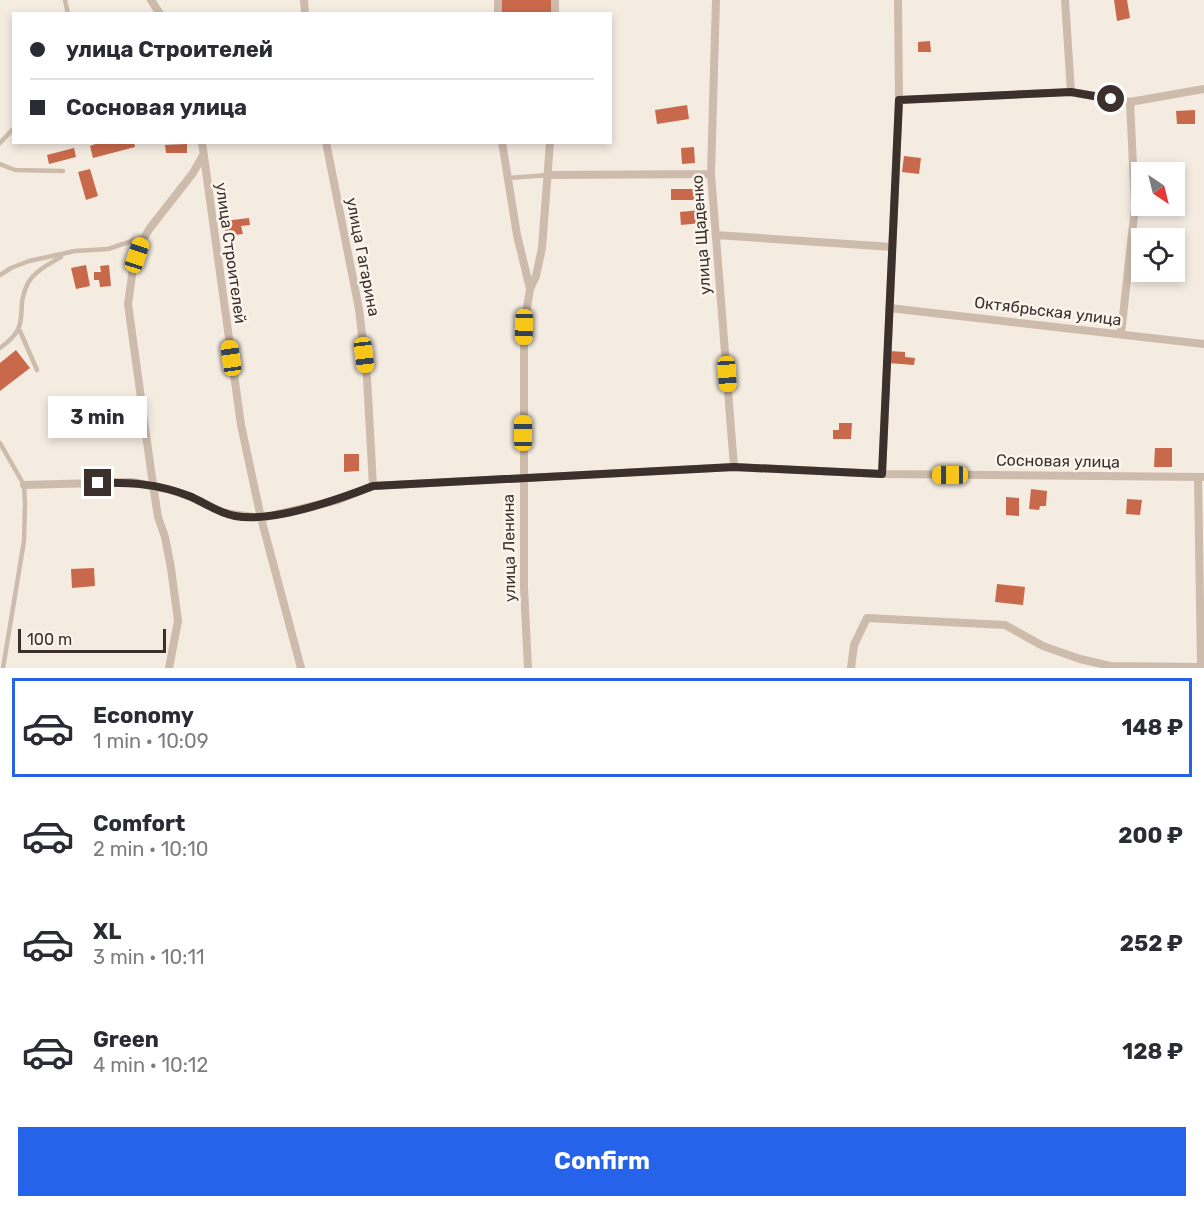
<!DOCTYPE html>
<html lang="en">
<head>
<meta charset="utf-8">
<style>
	:root { --surface:#fff; --page:#f2f2f3; --text:#2b2b33; --muted:#7c7c81; --line:#e1e1e2; --accent:#2563eb }
	body { margin:0; font-family:Rubik,sans-serif; background:var(--page); color:var(--text); height:100vh; display:flex; flex-direction:column; font-size:22px; white-space:nowrap }
	* { box-sizing:border-box; margin:0 }
	p { font-size:20px; color:var(--muted) }
	.icon { flex:none; width:33px; height:33px; fill:none; stroke:currentColor; stroke-width:2; stroke-linecap:round; stroke-linejoin:round }
	.map { position:relative; height:668px; overflow:hidden }
	.side { display:flex; flex-direction:column; background:var(--surface); flex:1 }
	.side>* { flex:none }
	.top-card { position:absolute; left:12px; top:12px; width:600px; height:132px; border-radius:0px; box-shadow:0 3px 9px #0003; display:grid; align-content:center; height:132px; padding:0 18px; background:var(--surface) }
	.needle { width:39px; rotate:145deg }
	.tools { position:absolute; left:1131px; top:162px; display:grid; gap:12px }
	.tools a { display:grid; place-items:center; width:54px; height:54px; border-radius:0px; background:var(--surface); box-shadow:0 3px 9px #0003; font-size:30px }
	.scale { position:absolute; left:18px; bottom:15px; width:148px; box-sizing:border-box; padding-left:6px; border:3px solid #3b302b; border-top:0; font-size:16px; line-height:21px; white-space:nowrap; color:#3b302b; -webkit-text-stroke:4px #fbf5ee; paint-order:stroke }
	.end { position:absolute; width:27px; height:27px; margin:-14px; border:8px solid #3b302b; background:#fff; box-shadow:0 0 0 3px #fff }
	.from { border-radius:50% }
	.bubble { position:absolute; height:42px; border-radius:0px; background:var(--surface); box-shadow:0 3px 9px #0003; font-size:20px; font-weight:700; line-height:42px; text-align:center }
	.car { position:absolute; width:18px; height:36px; margin:-18px -9px; border-radius:8px; box-shadow:0 0 4px 2px #0007; background:linear-gradient(#f5c518 24%,#345 0 40%,#f5c518 0 76%,#345 0 86%,#f5c518 0) }
	.top-card b { display:flex; align-items:center; gap:21px; height:57px; font-size:22px }
	.top-card b+b { border-top:2px solid var(--line) }
	.top-card i { width:15px; height:15px; background:var(--text) }
	ul { padding:10px 0 0; list-style:none }
	li { display:flex; align-items:center; gap:18px; height:99px; margin:0 12px 9px; padding:0 6px; border:3px solid transparent; border-radius:0px }
	li div { flex:1 }
	li b { display:block; font-size:22px }
	li em { font-style:normal; font-weight:700 }
	li.selected { border-color:var(--accent) }
	li>.icon { width:54px; height:54px; stroke-width:1.5 }
	.action { display:flex; gap:12px; margin-top:auto; padding:12px 18px }
	.action a { flex:1; height:69px; border-radius:0px; background:var(--accent); color:#fff; font-size:24px; font-weight:700; line-height:69px; text-align:center }
	.map>svg:first-child { display:block }
</style>
</head>
<body>
<div class="map">
<svg width="1204" height="668" viewBox="0 0 1204 668">
	<rect width="100%" height="100%" fill="#f4ebe1"/>
	<path fill="#c8694b" d="M502,0H553V14H501Z
		M1114,0H1127L1130,18L1117,21Z
		M930,41L931,52H918V42Z
		M687,105L689,119L657,124L655,110Z
		M1195,110V124H1177L1176,111Z
		M101,142H134L135,147L93,158L90,146Z
		M187,144V153H166L165,145Z
		M694,147L695,163L682,164L681,148Z
		M74,148L76,157L49,164L47,155Z
		M904,156L921,158L919,174L902,172Z
		M90,169L98,196L86,200L78,172Z
		M671,189H698L697,200H671Z
		M700,210L701,223L681,225L680,212Z
		M249,218L250,225L241,226L243,234L226,236L224,221Z
		M86,265L90,286L76,289L71,268Z
		M109,265L111,286L100,287L99,280H94V272H101L100,266Z
		M16,350L30,368L0,391V363Z
		M889,351L905,352V357L915,358L914,365L888,363Z
		M839,423H852L851,439H833V430H839Z
		M1155,448H1172V467H1154Z
		M344,454H359V471L344,472Z
		M1031,489L1047,491L1046,506H1040L1039,510L1029,509Z
		M1006,497L1019,498V516L1006,515Z
		M1127,499L1142,500L1140,515L1126,514Z
		M94,568L95,586L72,588L71,569Z
		M997,584L1025,587L1023,605L995,602Z"/>
	<g fill="none" stroke-linecap="round" stroke-linejoin="round">
		<path stroke="#cdbbac" stroke-width="4.5" d="M65,0L68,14
			M0,143L14,128
			M0,164L15,170L63,171
			M508,178L549,175
			M0,275L11,268L29,261L75,251L108,249L144,237
			M20,331L37,370
			M0,348C34,324 13,312 28,283C35,271 49,264 61,257
			M0,443L24,485L25,504L24,541L3,668"/>
		<path stroke="#cdbbac" stroke-width="8" d="M151,0L160,14
			M304,0L305,14
			M716,0L711,174L734,467
			M1065,0L1071,92
			M498,14V0
			M555,14V0
			M899,100L1071,92L1130,102L1204,89
			M202,142L241,425L261,518L301,668
			M326,142L359,309L367,378L373,486
			M502,142L517,235L530,289
			M549,175L711,174
			M716,235L892,247
			M889,308L1204,344
			M1121,334L1135,207L1130,102
			M882,474L899,100L898,0
			M1198,477L1201,667
			M24,485L132,482L171,490L191,497L224,513L261,518L338,500L373,486L734,467L882,474L1204,477
			M169,668L178,621L171,568L165,537L158,517L153,485L128,304L133,268L141,243L150,228L193,173L202,157
			M528,668L524,587V327L530,289L536,276L542,248L550,142
			M851,668L854,645L867,618L1005,625L1043,646L1080,659L1110,666L1204,667"/>
	</g>
	<g fill="none" stroke-linecap="round" stroke-linejoin="round">
		<path stroke="#3b302b" stroke-width="8" d="M98,483C130,482 159,484 189,496C204,502 218,513 235,516C273,523 337,500 373,486L734,467L882,474L899,100L1071,92L1111,99"/>
	</g>
	<g text-anchor="middle" dominant-baseline="central" stroke-width="5" stroke-linejoin="round" paint-order="stroke">
		<g font-size="16" fill="#3b302b" stroke="#fbf5ee">
			<text transform="translate(701 235) rotate(-94)">улица Щаденко</text>
			<text transform="translate(231 253) rotate(82)">улица Строителей</text>
			<text transform="translate(363 257) rotate(79)">улица Гагарина</text>
			<text transform="translate(1048 311) rotate(7)">Октябрьская улица</text>
			<text transform="translate(1058 461) rotate(1)">Сосновая улица</text>
			<text transform="translate(509 548) rotate(-91)">улица Ленина</text>
		</g>
	</g>
</svg>
<div class="tools">
<a><svg class="needle" viewBox="-14 -14 28 28"><path d="M0-13l5 13h-10z" fill="#e53935"/><path d="M0 13l5-13h-10z" fill="#7c7c81"/></svg></a>
<a><svg class="icon" aria-label="locate" viewBox="0 0 24 24"><circle cx="12" cy="12" r="6"/><path d="M12 2v4M12 18v4M2 12h4M18 12h4"/></svg></a>
</div>
<div class="scale">100 m</div>
<i class="end from" style="left:1111px;top:99px"></i>
<i class="end" style="left:98px;top:483px"></i>
<div class="bubble" style="left:48px;top:396px;width:99px">3 min</div>
<i class="car" style="left:137px;top:255px;rotate:18deg"></i>
<i class="car" style="left:524px;top:327px;rotate:181deg"></i>
<i class="car" style="left:364px;top:355px;rotate:173deg"></i>
<i class="car" style="left:231px;top:358px;rotate:352deg"></i>
<i class="car" style="left:727px;top:374px;rotate:176deg"></i>
<i class="car" style="left:523px;top:433px;rotate:0deg"></i>
<i class="car" style="left:950px;top:475px;rotate:270deg"></i>
<div class="top-card">
<b><i class="from"></i>улица Строителей</b>
<b><i></i>Сосновая улица</b>
</div>
</div>
<section class="side">
<ul>
<li class="selected"><svg class="icon" aria-label="car" viewBox="0 0 24 24"><path d="M5 17H2v-5l4-1 3-4h7l3 4 3 1v5h-3M9 17h6M6 11h13"/><circle cx="7" cy="17" r="2"/><circle cx="17" cy="17" r="2"/></svg><div><b>Economy</b><p>1 min · 10:09</p></div><em>148 ₽</em></li>
<li><svg class="icon" aria-label="car" viewBox="0 0 24 24"><path d="M5 17H2v-5l4-1 3-4h7l3 4 3 1v5h-3M9 17h6M6 11h13"/><circle cx="7" cy="17" r="2"/><circle cx="17" cy="17" r="2"/></svg><div><b>Comfort</b><p>2 min · 10:10</p></div><em>200 ₽</em></li>
<li><svg class="icon" aria-label="car" viewBox="0 0 24 24"><path d="M5 17H2v-5l4-1 3-4h7l3 4 3 1v5h-3M9 17h6M6 11h13"/><circle cx="7" cy="17" r="2"/><circle cx="17" cy="17" r="2"/></svg><div><b>XL</b><p>3 min · 10:11</p></div><em>252 ₽</em></li>
<li><svg class="icon" aria-label="car" viewBox="0 0 24 24"><path d="M5 17H2v-5l4-1 3-4h7l3 4 3 1v5h-3M9 17h6M6 11h13"/><circle cx="7" cy="17" r="2"/><circle cx="17" cy="17" r="2"/></svg><div><b>Green</b><p>4 min · 10:12</p></div><em>128 ₽</em></li>
</ul>
<div class="action"><a>Confirm</a></div>
</section>
</body>
</html>
